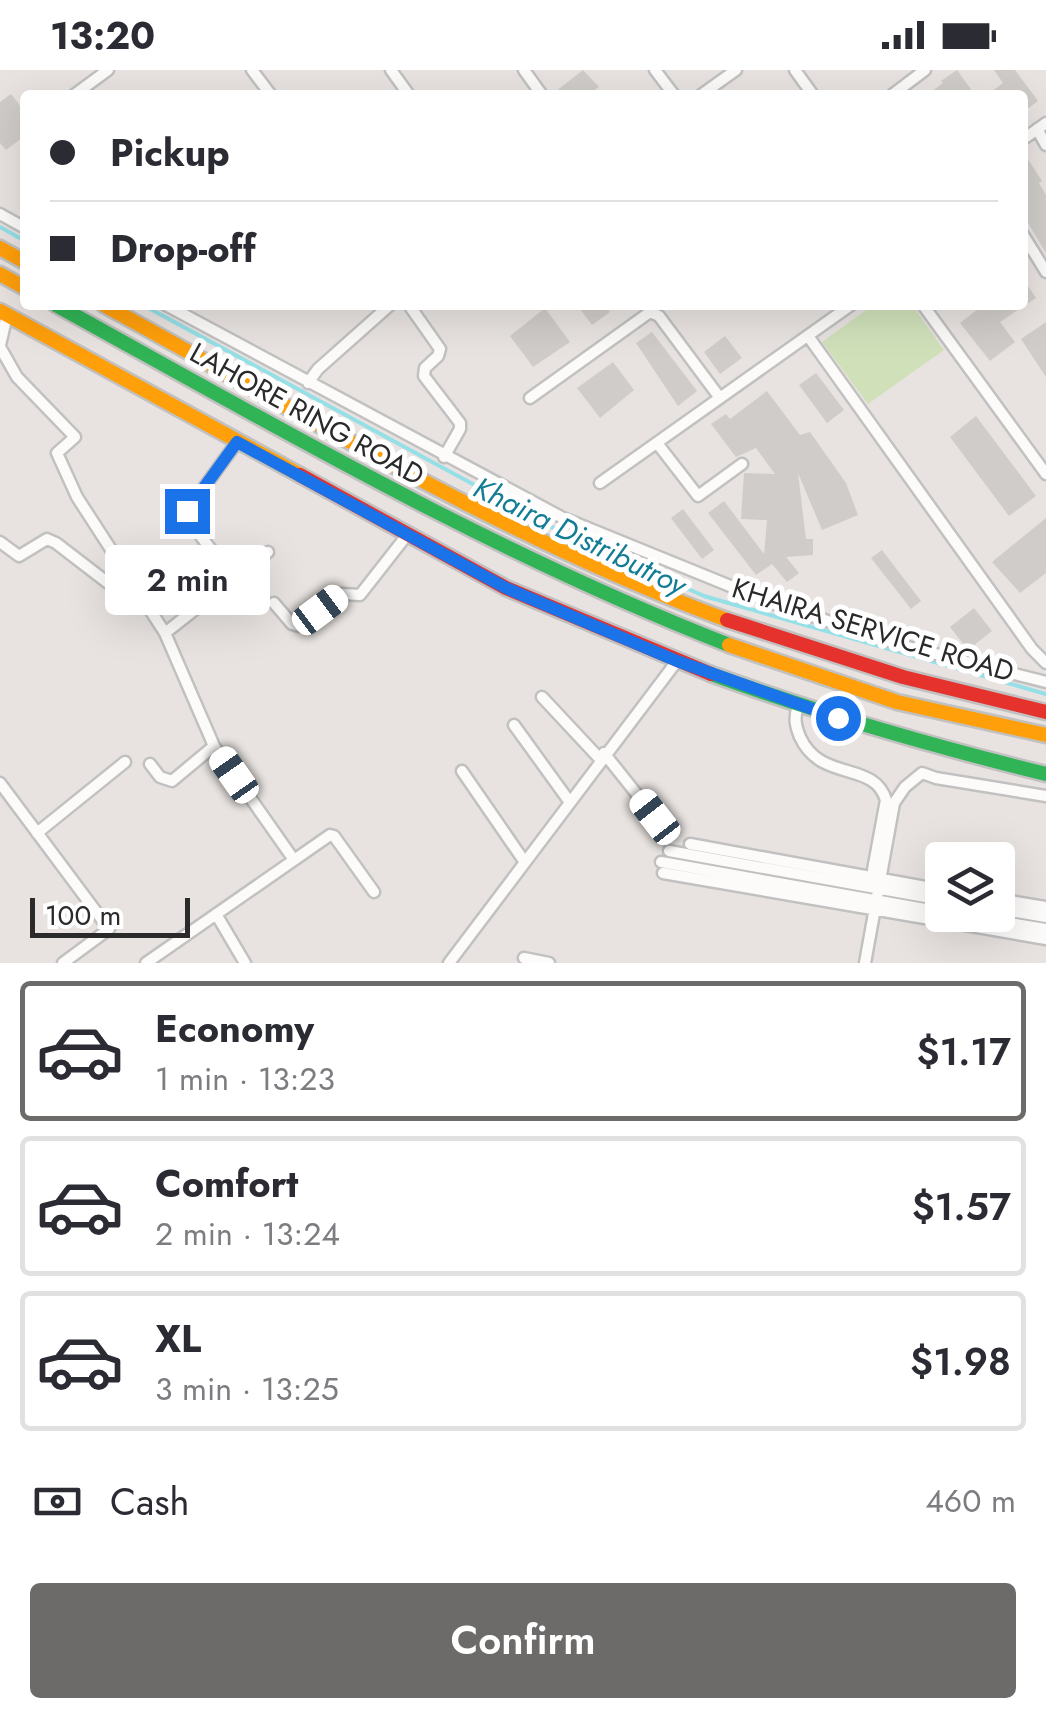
<!DOCTYPE html>
<html lang="en">
<head>
<meta charset="utf-8">
<style>
	:root { --surface:#fff; --page:#f2f2f3; --text:#2b2b33; --muted:#7c7c81; --line:#e1e1e2; --accent:#6c6b6a }
	body { margin:0; font-family:Jost,sans-serif; background:var(--page); color:var(--text); height:100vh; display:flex; flex-direction:column; font-size:38px; white-space:nowrap }
	* { box-sizing:border-box; margin:0 }
	p { font-size:32px; color:var(--muted) }
	.icon { flex:none; width:55px; height:55px; fill:none; stroke:currentColor; stroke-width:2; stroke-linecap:round; stroke-linejoin:round }
	.map { position:relative; height:893px; overflow:hidden }
	.drawer { display:flex; flex-direction:column; background:var(--surface); flex:1 }
	.drawer>* { flex:none }
	.banner { position:absolute; left:20px; top:20px; width:1008px; height:220px; border-radius:10px; box-shadow:0 10px 40px #0002; display:grid; align-content:center; height:220px; padding:0 30px; background:var(--surface) }
	.buttons { position:absolute; left:925px; top:772px; display:grid; gap:20px }
	.buttons a { display:grid; place-items:center; width:90px; height:90px; border-radius:10px; background:var(--surface); box-shadow:0 10px 40px #0002; font-size:50px }
	.scale { position:absolute; left:30px; bottom:25px; width:160px; box-sizing:border-box; padding-left:10px; border:5px solid #2a2a2a; border-top:0; font-size:28px; line-height:35px; white-space:nowrap; color:#2a2a2a; -webkit-text-stroke:8px #fff; paint-order:stroke }
	.end { position:absolute; width:45px; height:45px; margin:-22px; border:12px solid #1a73e8; background:#fff; box-shadow:0 0 0 5px #fff }
	.from { border-radius:50% }
	.bubble { position:absolute; height:70px; border-radius:10px; background:var(--surface); box-shadow:0 10px 40px #0002; font-size:32px; font-weight:600; line-height:70px; text-align:center }
	.car { position:absolute; width:30px; height:60px; margin:-30px -15px; border-radius:12px; box-shadow:0 0 8px 2px #0007; background:linear-gradient(#fff 24%,#345 0 40%,#fff 0 76%,#345 0 86%,#fff 0) }
	.banner b { display:flex; align-items:center; gap:35px; height:95px; font-size:38px }
	.banner b+b { border-top:2px solid var(--line) }
	.banner i { width:25px; height:25px; background:var(--text) }
	ul { padding:18px 0 0; list-style:none }
	li { display:flex; align-items:center; gap:30px; height:140px; margin:0 20px 15px; padding:0 10px; border:5px solid var(--line); border-radius:10px }
	li div { flex:1 }
	li b { display:block; font-size:38px }
	li em { font-style:normal; font-weight:600 }
	li.current { border-color:var(--accent) }
	li>.icon { width:90px; height:90px; stroke-width:1.5 }
	.pay { display:flex; align-items:center; gap:25px; height:110px; padding:0 30px; font-size:38px }
	.pay p { margin-inline-start:auto }
	.action { display:flex; gap:20px; margin-top:auto; padding:20px 30px }
	.action a { flex:1; height:115px; border-radius:10px; background:var(--accent); color:#fff; font-size:40px; font-weight:600; line-height:115px; text-align:center }
	.status { display:flex; justify-content:space-between; align-items:center; height:70px; padding:0 50px; background:var(--surface); direction:ltr }
	.status svg { height:28px; fill:currentColor }
	.map>svg:first-child { display:block }
</style>
</head>
<body>
<div class="status"><b>13:20</b><svg viewBox="0 0 49 12"><path d="M0 12V9h3v3zM5 12V6h3v6zM10 12V3h3v9zM15 12V0h3v12zM26 1h20v11H26zM47 4h2v5h-2z"/></svg></div>
<div class="map">
<svg width="1046" height="893" viewBox="0 0 1046 893">
	<rect width="100%" height="100%" fill="#e8e3e0"/>
	<path fill="#d0e1ba" d="M873,235H912L944,280L868,334L822,272Z"/>
	<g fill="none" stroke-linecap="round" stroke-linejoin="round">
		<path stroke="#95dfe7" stroke-width="4" d="M0,157L25,171
			M143,235L561,462L704,526L1046,624"/>
	</g>
	<path fill="#cfccc9" d="M583,0L599,17L588,25H551Z
		M957,0L975,25H927L943,13L941,11Z
		M994,0H1015L1038,31L1022,43V25H987L1003,13Z
		M11,24L25,42V66L6,80L0,73V32Z
		M1022,80L1042,111L1039,113L1046,125V183L1022,143Z
		M1022,207L1036,228L1000,252L1015,272L990,291L960,253L983,235H1022Z
		M577,235H604L610,242L592,255Z
		M545,238L570,272L533,297L510,266Z
		M1046,252V307L1021,269Z
		M652,262L697,321L678,336L636,273Z
		M725,266L742,288L720,304L704,282Z
		M613,292L634,320L600,348L577,318Z
		M816,303L844,340L827,353L799,315Z
		M767,321L800,365L810,362L846,413L858,445L822,460L798,403L806,469H813V485L786,487L799,503L787,512L772,494L756,505L708,443L724,431L764,484L767,450L741,449L744,403L775,404L756,378L736,387L711,354L726,344L730,349Z
		M976,346L1036,426L1009,446L950,367Z
		M683,439L714,480L702,489L671,448Z
		M1046,448V503L1020,523L992,492Z
		M882,480L921,531L911,539L871,488Z
		M974,538L992,561L968,580L950,557Z"/>
	<g fill="none" stroke-linecap="round" stroke-linejoin="round">
		<g stroke="#c2c1c1" stroke-width="15">
			<path id="street" d="M252,0L271,25
				M391,0L409,25
				M524,0L542,25
				M655,0L674,25
				M795,0L813,25
				M74,25L108,0
				M701,25L736,0
				M892,25L925,0
				M1037,59L1046,75
				M1022,70L1046,53
				M0,144L25,158
				M1022,163L1046,202
				M166,235L563,448L772,533L908,577L1046,612
				M409,235L440,279L438,286L425,298L424,306L460,353V359L444,387
				M923,235L1046,404
				M808,266L1032,579L1046,593
				M0,275L7,245
				M0,277L17,307L75,367L57,383L77,427L165,563L214,676L294,790
				M308,313L318,299L390,235
				M530,328L650,242L659,246L720,328
				M657,373L698,426L742,394
				M600,413L851,235
				M0,472L19,486L47,469L56,473L108,513L127,502
				M235,511L187,448V441L237,372
				M274,533L292,554L299,556L341,524L360,525L407,465
				M165,563L268,482
				M542,627L600,689
				M798,636C794,647 795,655 800,667C821,713 874,690 886,730L873,800L878,809
				M514,655L569,731
				M604,683L655,747
				M150,694L160,707L172,711L214,676
				M462,701L524,791
				M0,713L109,859L63,893
				M37,763L125,692
				M690,774L942,820
				M669,781L942,830
				M661,792L942,842
				M663,803L1046,869
				M998,829L1046,837
				M998,839L1046,847
				M216,844L245,893
				M962,845L1046,859
				M524,888L549,893
				M146,893L330,765L334,766L374,822
				M449,893L677,591
				M865,893L894,733L905,717L922,703L936,708L1046,726"/>
		</g>
		<g stroke="#c2c1c1" stroke-width="19">
			<path id="fast" d="M56,235C277,357 493,483 729,575
				M711,604C821,644 932,676 1046,704"/>
		</g>
		<g stroke="#c2c1c1" stroke-width="19">
			<path id="slow" d="M0,178L25,192
				M0,204L25,218
				M104,235C308,347 508,469 727,550
				M0,241L300,405
				M729,575L897,632L1046,665"/>
		</g>
		<g stroke="#c2c1c1" stroke-width="19">
			<path id="jam" d="M300,405L506,518L711,604
				M727,550L903,607L1046,642"/>
		</g>
		<use href="#street" stroke="#fcfbfa" stroke-width="10"/>
		<use href="#fast" stroke="#30b455" stroke-width="14"/>
		<use href="#slow" stroke="#ff9f0a" stroke-width="14"/>
		<use href="#jam" stroke="#e5322d" stroke-width="14"/>
	</g>
	<g fill="none" stroke-linecap="round" stroke-linejoin="round">
		<path stroke="#1a73e8" stroke-width="12" d="M187,441L237,372L506,518L677,591L838,648"/>
	</g>
	<g text-anchor="middle" dominant-baseline="central" stroke-width="10" stroke-linejoin="round" paint-order="stroke">
		<g font-size="28" fill="#2a2a2a" stroke="#fff">
			<text transform="translate(307 344) rotate(29)">LAHORE RING ROAD</text>
			<text transform="translate(873 560) rotate(17)">KHAIRA SERVICE ROAD</text>
		</g>
		<g font-size="30" font-style="italic" fill="#127d95" stroke="#fff">
			<text transform="translate(580 466) rotate(26)">Khaira Distributroy</text>
		</g>
	</g>
</svg>
<div class="buttons">
<a><svg class="icon" aria-label="layers" viewBox="0 0 24 24"><path d="M12 4l9 5-9 5-9-5zM3 14l9 5 9-5"/></svg></a>
</div>
<div class="scale">100 m</div>
<i class="end from" style="left:838px;top:648px"></i>
<i class="end" style="left:187px;top:441px"></i>
<div class="bubble" style="left:105px;top:475px;width:165px">2 min</div>
<i class="car" style="left:320px;top:540px;rotate:53deg"></i>
<i class="car" style="left:234px;top:705px;rotate:325deg"></i>
<i class="car" style="left:655px;top:747px;rotate:322deg"></i>
<div class="banner">
<b><i class="from"></i>Pickup</b>
<b><i></i>Drop-off</b>
</div>
</div>
<section class="drawer">
<ul>
<li class="current"><svg class="icon" aria-label="car" viewBox="0 0 24 24"><path d="M5 17H2v-5l4-1 3-4h7l3 4 3 1v5h-3M9 17h6M6 11h13"/><circle cx="7" cy="17" r="2"/><circle cx="17" cy="17" r="2"/></svg><div><b>Economy</b><p>1 min · 13:23</p></div><em>$1.17</em></li>
<li><svg class="icon" aria-label="car" viewBox="0 0 24 24"><path d="M5 17H2v-5l4-1 3-4h7l3 4 3 1v5h-3M9 17h6M6 11h13"/><circle cx="7" cy="17" r="2"/><circle cx="17" cy="17" r="2"/></svg><div><b>Comfort</b><p>2 min · 13:24</p></div><em>$1.57</em></li>
<li><svg class="icon" aria-label="car" viewBox="0 0 24 24"><path d="M5 17H2v-5l4-1 3-4h7l3 4 3 1v5h-3M9 17h6M6 11h13"/><circle cx="7" cy="17" r="2"/><circle cx="17" cy="17" r="2"/></svg><div><b>XL</b><p>3 min · 13:25</p></div><em>$1.98</em></li>
</ul>
<div class="pay"><svg class="icon" aria-label="cash" viewBox="0 0 24 24"><path d="M3 7h18v10H3z"/><circle cx="12" cy="12" r="2"/></svg>Cash<p>460 m</p></div>
<div class="action"><a>Confirm</a></div>
</section>
</body>
</html>
